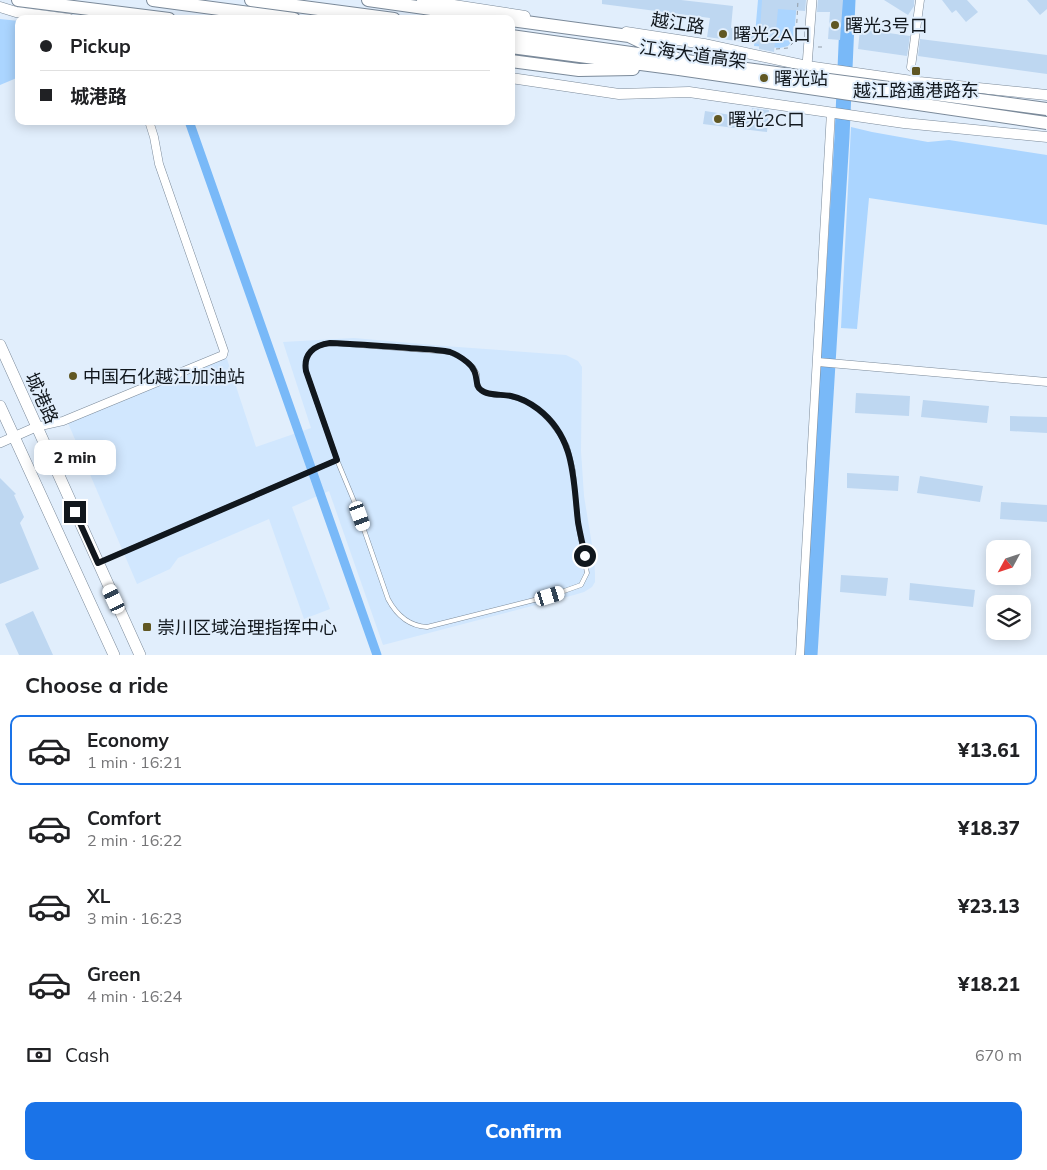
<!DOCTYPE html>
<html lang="en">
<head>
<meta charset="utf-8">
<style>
	:root { --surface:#fff; --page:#f6f6f6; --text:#202124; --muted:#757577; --line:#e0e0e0; --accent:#1a73e8 }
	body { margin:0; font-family:Mulish,"Noto Sans SC",sans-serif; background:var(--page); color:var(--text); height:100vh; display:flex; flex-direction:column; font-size:19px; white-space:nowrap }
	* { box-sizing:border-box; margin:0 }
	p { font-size:16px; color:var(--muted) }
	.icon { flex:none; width:28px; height:28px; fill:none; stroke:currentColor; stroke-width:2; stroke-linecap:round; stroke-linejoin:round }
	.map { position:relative; height:655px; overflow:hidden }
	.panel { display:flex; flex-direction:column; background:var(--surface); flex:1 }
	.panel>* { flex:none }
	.top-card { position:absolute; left:15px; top:15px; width:500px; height:110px; border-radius:10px; box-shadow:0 2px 12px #0003; display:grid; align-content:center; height:110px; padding:0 25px; background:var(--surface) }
	.needle { width:32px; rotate:230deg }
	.controls { position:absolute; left:986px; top:540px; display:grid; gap:10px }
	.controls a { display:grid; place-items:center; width:45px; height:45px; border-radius:10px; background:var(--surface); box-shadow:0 2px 12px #0003; font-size:25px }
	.end { position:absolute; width:22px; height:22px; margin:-11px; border:6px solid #11171d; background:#fff; box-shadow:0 0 0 2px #fff }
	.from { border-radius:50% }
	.bubble { position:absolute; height:35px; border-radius:10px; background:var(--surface); box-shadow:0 2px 12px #0003; font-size:16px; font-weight:800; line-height:35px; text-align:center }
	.car { position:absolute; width:15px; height:30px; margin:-15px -8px; border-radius:6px; box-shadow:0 0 4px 1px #0007; background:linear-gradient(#fff 24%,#345 0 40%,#fff 0 76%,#345 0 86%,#fff 0) }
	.top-card b { display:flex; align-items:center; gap:18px; height:48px; font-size:19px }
	.top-card b+b { border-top:1px solid var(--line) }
	.top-card i { width:12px; height:12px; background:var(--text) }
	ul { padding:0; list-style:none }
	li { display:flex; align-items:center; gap:15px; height:70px; margin:0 10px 8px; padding:0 15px; border:2px solid transparent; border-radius:10px }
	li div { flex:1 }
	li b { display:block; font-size:19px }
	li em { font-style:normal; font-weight:800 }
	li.current { border-color:var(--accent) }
	li>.icon { width:45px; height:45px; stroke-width:1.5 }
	h2 { padding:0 25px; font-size:22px; line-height:60px }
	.pay { display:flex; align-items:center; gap:12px; height:55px; padding:0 25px; font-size:19px }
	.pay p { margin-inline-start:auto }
	.primary-button { display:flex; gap:10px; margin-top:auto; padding:10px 25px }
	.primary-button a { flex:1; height:58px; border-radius:10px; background:var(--accent); color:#fff; font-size:20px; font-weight:800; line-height:58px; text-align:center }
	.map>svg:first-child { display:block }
</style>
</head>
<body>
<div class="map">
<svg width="1047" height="655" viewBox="0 0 1047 655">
	<rect width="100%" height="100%" fill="#e1eefc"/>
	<path fill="#d1e7fe" d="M354,338L444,346L566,355L578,361L582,367L581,451L584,496L594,557L595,573V582L592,587L584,592L574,595L383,645L329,491L292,507L330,609L304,619L269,519L178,558L170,569L137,584L68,423L226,356L256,447L311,428L283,342Z"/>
	<path fill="#abd5ff" d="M758,0H797L794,39L788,46L780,48L754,46Z
		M0,19L19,21V77L0,85Z
		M851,127L872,132L928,142L949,140L1047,155V225L869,198L857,329L841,328Z"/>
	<path fill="#79b9f8" d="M845,0H855L849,58L840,56Z"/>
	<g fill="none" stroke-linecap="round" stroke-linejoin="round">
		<path stroke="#79b9f8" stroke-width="9" d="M189,121L377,655"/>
		<path stroke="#79b9f8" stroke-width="15" d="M810,655L842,137L848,0"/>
	</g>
	<path fill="#bed7f1" d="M602,0H681L733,6L731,28L760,31L762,0H806L805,11L778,9L774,52L759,49V44L707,37L710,18L602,4Z
		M818,0H843L840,40L828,39L830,12H817Z
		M884,0H914V6L908,15Z
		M942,0H967L978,12L966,22L956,10L952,13Z
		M1027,0H1047V9L1040,15Z
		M860,29L910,36L907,56L858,49Z
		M920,39L1047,55V74L918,56Z
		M752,108L769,110L767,132L703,124L705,111L751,118Z
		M856,393L910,396L909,416L855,413Z
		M923,400L989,406L987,423L921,417Z
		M1010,416L1047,417V433L1010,431Z
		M847,473L899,476L898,491L847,488Z
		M920,476L983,486L980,502L917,493Z
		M0,478L16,494L14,495L24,517L20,523L39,569L0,584Z
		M1001,502L1047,505V522L1000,519Z
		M841,575L888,578L886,596L840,592Z
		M910,583L975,590L973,607L909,600Z
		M33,611L53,655H19L5,624Z"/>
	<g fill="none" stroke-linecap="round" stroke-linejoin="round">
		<g stroke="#7b8a9a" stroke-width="5">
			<path id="service" d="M330,343L449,352L462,358L473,367L477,374V386L481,390L486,393L510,396L524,400L538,409L550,421L559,433L567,446L573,470L578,523L587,573L581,585L550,596L427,627C409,626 396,614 388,599L354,501L337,460L306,371C303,354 314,345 330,343Z
				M100,562L337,460"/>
		</g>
		<g stroke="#7b8a9a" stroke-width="9">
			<path id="minor" d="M911,67L920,0
				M818,362L1047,382
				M36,427L63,421L223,355L224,351L159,164L154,137L149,121
				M800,655L831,112"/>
		</g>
		<g stroke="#7b8a9a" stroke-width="10">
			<path id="tertiary" d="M807,66L812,0
				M0,443L36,427"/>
		</g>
		<g stroke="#7b8a9a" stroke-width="11">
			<path id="secondary" d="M422,0L525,16
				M0,7L16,12L69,19
				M626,32L704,44L807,66L919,82L1047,95
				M511,78L619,94L689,92L904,123L1047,137"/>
		</g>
		<g stroke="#7b8a9a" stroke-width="12">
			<path id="primary" d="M0,345L140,655
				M0,406L114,655"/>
		</g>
		<g stroke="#7b8a9a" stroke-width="14">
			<path id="trunk" d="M18,0L169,19
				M153,0L294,19
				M251,0L394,19
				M368,0L502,19
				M511,20L629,36L679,60
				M511,36L666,58
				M511,47L679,69
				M511,61L579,70L633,69"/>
		</g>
		<path stroke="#939da8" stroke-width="1" stroke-dasharray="4 4" stroke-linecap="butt" d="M818,47H823
			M776,49L788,48L792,44L796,38L798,0"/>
		<use href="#service" stroke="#fff" stroke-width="4"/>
		<use href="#minor" stroke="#fff" stroke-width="8"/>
		<use href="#tertiary" stroke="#fff" stroke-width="9"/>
		<use href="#secondary" stroke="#fff" stroke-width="10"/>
		<use href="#primary" stroke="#fff" stroke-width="11"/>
		<use href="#trunk" stroke="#fff" stroke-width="12"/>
		<g stroke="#7b8a9a" stroke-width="14" stroke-linecap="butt">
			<path id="trunk-bridge" d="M679,60L1047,109
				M679,69L1047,123"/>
		</g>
		<use href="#trunk-bridge" stroke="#fff" stroke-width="12"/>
	</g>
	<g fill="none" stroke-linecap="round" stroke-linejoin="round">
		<path stroke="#11171d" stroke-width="6" d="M75,512L98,563L337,460L306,371C303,354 314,345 330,343C356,344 383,346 409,348C422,349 438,349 450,352C456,354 462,358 467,362C481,373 473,385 481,390C488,396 502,394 511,396C520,398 530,403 538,409C576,438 573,480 578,522C580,534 583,545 585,556"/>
	</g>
	<g fill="#605723" stroke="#e1eefc" stroke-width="2">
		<circle cx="835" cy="25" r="5"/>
		<circle cx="723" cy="34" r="5"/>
		<rect x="911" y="66" width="10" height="10" rx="2.5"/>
		<circle cx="764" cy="78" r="5"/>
		<circle cx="718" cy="119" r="5"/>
		<circle cx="73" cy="376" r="5"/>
		<rect x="142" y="622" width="10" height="10" rx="2.5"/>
	</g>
	<g text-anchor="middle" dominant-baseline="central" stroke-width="4" stroke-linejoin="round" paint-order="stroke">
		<g font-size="18" fill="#11171d" stroke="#e1eefc">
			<text transform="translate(678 23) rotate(9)">越江路</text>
			<text transform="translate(693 54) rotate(8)">江海大道高架</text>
			<text transform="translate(42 398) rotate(66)">城港路</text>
		</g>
		<g font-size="18" fill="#11171d" stroke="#e1eefc" text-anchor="start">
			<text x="845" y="25">曙光3号口</text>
			<text x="733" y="34">曙光2A口</text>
			<text x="774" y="78">曙光站</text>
			<text x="916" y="90" text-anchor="middle">越江路通港路东</text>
			<text x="728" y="119">曙光2C口</text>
			<text x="83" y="376">中国石化越江加油站</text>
			<text x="157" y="627">崇川区域治理指挥中心</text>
		</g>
	</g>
</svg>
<div class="controls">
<a><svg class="needle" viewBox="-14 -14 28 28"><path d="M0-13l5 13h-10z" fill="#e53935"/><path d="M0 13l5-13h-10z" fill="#757577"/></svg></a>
<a><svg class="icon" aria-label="layers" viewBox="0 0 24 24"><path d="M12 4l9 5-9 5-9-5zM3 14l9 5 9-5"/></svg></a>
</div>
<i class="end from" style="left:585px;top:556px"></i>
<i class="end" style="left:75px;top:512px"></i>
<div class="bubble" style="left:34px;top:440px;width:82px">2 min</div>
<i class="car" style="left:360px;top:516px;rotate:160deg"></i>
<i class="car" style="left:550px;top:596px;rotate:73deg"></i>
<i class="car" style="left:114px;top:599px;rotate:335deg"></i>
<div class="top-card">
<b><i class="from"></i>Pickup</b>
<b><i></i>城港路</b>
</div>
</div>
<section class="panel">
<h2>Choose a ride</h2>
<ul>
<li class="current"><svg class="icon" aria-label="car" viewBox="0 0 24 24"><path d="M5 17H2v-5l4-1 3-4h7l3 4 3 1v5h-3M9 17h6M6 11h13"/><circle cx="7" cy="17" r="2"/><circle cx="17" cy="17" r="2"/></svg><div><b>Economy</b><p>1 min · 16:21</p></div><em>¥13.61</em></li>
<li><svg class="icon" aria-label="car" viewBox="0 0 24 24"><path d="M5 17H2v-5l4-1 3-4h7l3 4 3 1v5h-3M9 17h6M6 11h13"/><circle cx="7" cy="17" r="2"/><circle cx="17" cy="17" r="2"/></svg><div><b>Comfort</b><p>2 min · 16:22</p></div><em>¥18.37</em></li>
<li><svg class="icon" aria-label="car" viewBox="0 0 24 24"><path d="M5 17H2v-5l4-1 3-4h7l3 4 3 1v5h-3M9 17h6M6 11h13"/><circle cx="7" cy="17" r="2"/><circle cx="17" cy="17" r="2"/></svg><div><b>XL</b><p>3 min · 16:23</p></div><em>¥23.13</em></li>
<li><svg class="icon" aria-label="car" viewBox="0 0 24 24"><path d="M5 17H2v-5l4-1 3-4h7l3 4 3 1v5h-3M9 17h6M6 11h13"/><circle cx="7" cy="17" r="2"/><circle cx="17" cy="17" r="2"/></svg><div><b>Green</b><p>4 min · 16:24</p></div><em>¥18.21</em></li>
</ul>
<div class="pay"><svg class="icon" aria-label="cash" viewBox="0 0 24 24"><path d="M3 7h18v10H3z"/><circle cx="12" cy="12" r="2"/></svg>Cash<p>670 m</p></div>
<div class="primary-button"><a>Confirm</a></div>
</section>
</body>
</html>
